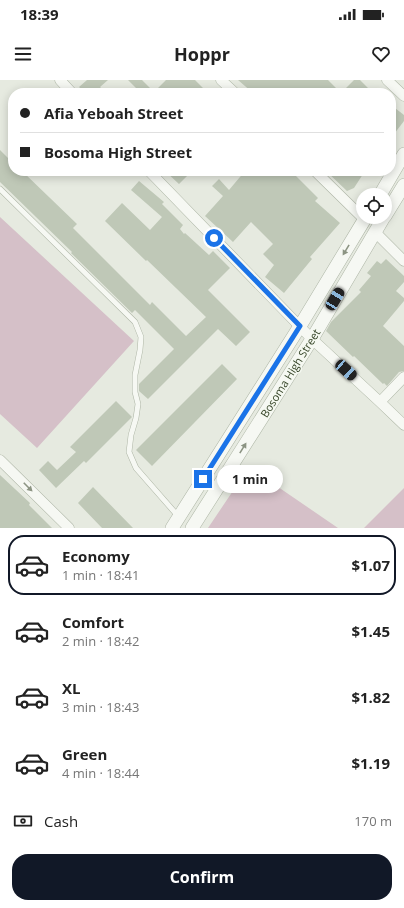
<!DOCTYPE html>
<html lang="en">
<head>
<meta charset="utf-8">
<style>
	:root { --surface:#fff; --page:#f2f2f2; --text:#222; --muted:#767676; --line:#e0e0e0; --accent:#111827 }
	body { margin:0; font-family:"Open Sans",sans-serif; background:var(--page); color:var(--text); height:100vh; display:flex; flex-direction:column; font-size:15px; white-space:nowrap }
	* { box-sizing:border-box; margin:0 }
	p { font-size:13px; color:var(--muted) }
	.icon { flex:none; width:22px; height:22px; fill:none; stroke:currentColor; stroke-width:2; stroke-linecap:round; stroke-linejoin:round }
	.map { position:relative; height:448px; overflow:hidden }
	.sheet { display:flex; flex-direction:column; background:var(--surface); flex:1 }
	.sheet>* { flex:none }
	.banner { position:absolute; left:8px; top:8px; width:388px; height:88px; border-radius:16px; box-shadow:0 2px 10px #0003; display:grid; align-content:center; height:88px; padding:0 12px; background:var(--surface) }
	.tools { position:absolute; left:356px; top:108px; display:grid; gap:8px }
	.tools a { display:grid; place-items:center; width:36px; height:36px; border-radius:50%; background:var(--surface); box-shadow:0 2px 10px #0003; font-size:20px }
	.end { position:absolute; width:18px; height:18px; margin:-9px; border:5px solid #1a73e8; background:#fff; box-shadow:0 0 0 2px #fff }
	.from { border-radius:50% }
	.bubble { position:absolute; height:28px; border-radius:14px; background:var(--surface); box-shadow:0 2px 10px #0003; font-size:13px; font-weight:700; line-height:28px; text-align:center }
	.car { position:absolute; width:12px; height:24px; margin:-12px -6px; border-radius:5px; box-shadow:0 0 3px 1px #0007; background:linear-gradient(#222 24%,#8ab4d8 0 40%,#222 0 76%,#8ab4d8 0 86%,#222 0) }
	.banner b { display:flex; align-items:center; gap:14px; height:38px; font-size:15px }
	.banner b+b { border-top:1px solid var(--line) }
	.banner i { width:10px; height:10px; background:var(--text) }
	ul { padding:7px 0 0; list-style:none }
	li { display:flex; align-items:center; gap:12px; height:60px; margin:0 8px 6px; padding:0 4px; border:2px solid transparent; border-radius:16px }
	li div { flex:1 }
	li b { display:block; font-size:15px }
	li em { font-style:normal; font-weight:700 }
	li.selected { border-color:var(--accent) }
	li>.icon { width:36px; height:36px; stroke-width:1.5 }
	.pay { display:flex; align-items:center; gap:10px; height:44px; padding:0 12px; font-size:15px }
	.pay p { margin-inline-start:auto }
	.primary-button { display:flex; gap:8px; margin-top:auto; padding:8px 12px }
	.primary-button a { flex:1; height:46px; border-radius:16px; background:var(--accent); color:#fff; font-size:16px; font-weight:700; line-height:46px; text-align:center }
	.status { display:flex; justify-content:space-between; align-items:center; height:28px; padding:0 20px; background:var(--surface); direction:ltr }
	.status svg { height:11px; fill:currentColor }
	header { display:flex; justify-content:space-between; align-items:center; height:52px; padding:0 12px; background:var(--surface); font-size:18px; font-weight:700 }
	.map>svg:first-child { display:block }
</style>
</head>
<body>
<div class="status"><b>18:39</b><svg viewBox="0 0 49 12"><path d="M0 12V9h3v3zM5 12V6h3v6zM10 12V3h3v9zM15 12V0h3v12zM26 1h20v11H26zM47 4h2v5h-2z"/></svg></div>
<header><svg class="icon" aria-label="menu" viewBox="0 0 24 24"><path d="M4 6h16M4 12h16M4 18h16"/></svg>Hoppr<svg class="icon" aria-label="heart" viewBox="0 0 24 24"><path d="M12 20l-8-8c-3-5 5-10 8-4 3-6 11-1 8 4z"/></svg></header>
<div class="map">
<svg width="404" height="448" viewBox="0 0 404 448">
	<rect width="100%" height="100%" fill="#e6eae0"/>
	<path fill="#d5c0c8" d="M0,137L134,261L37,368L0,334Z
		M249,387L338,448H208Z
		M404,408V448H364Z"/>
	<path fill="#bfc8b7" d="M87,0H108L100,7L106,13H85L79,7Z
		M128,0H142L154,12L166,0H195L208,13H141Z
		M238,0H328L341,13H253Z
		M354,0H360L373,13H341Z
		M391,25L404,35V41L391,58Z
		M0,70L13,83V91H22L77,144L73,148L150,225L152,222L186,256L206,237L147,180L146,181L105,141L122,123L150,150L162,137L131,110L139,101L164,122L162,124L183,145L180,149L184,154L185,153L209,175L213,171L230,188L208,210L250,252L236,266L218,249L148,319L139,311V304L174,269L135,230L132,233L71,173L72,172L0,102Z
		M165,91H192L179,104Z
		M245,91H301L296,96L318,118L315,121L340,143L310,177L312,179L284,213L265,197L274,185L263,174L273,164L251,142L233,162L205,136L223,116L212,106L219,99L229,110Z
		M326,91H365L354,108L347,111Z
		M386,179L404,196V202L396,211L404,218V221L383,246L404,266V291L399,292L387,306L384,303L383,304L354,276L353,277L326,251L331,242L361,212L359,210L371,196L367,193L377,181L381,184Z
		M222,284L237,299L152,386L136,370Z
		M116,321L132,337L86,383L84,381L56,408L39,390L48,381L57,390L76,372L70,367Z
		M0,395L30,423L29,425L52,448H0Z
		M93,407L133,448H102L78,423Z"/>
	<g fill="none" stroke-linecap="round" stroke-linejoin="round">
		<g stroke="#adb5a5" stroke-width="6">
			<path id="service" d="M0,109L135,242L141,257L140,270L135,295V312L138,324L136,338L131,355L129,372L136,388L178,436"/>
		</g>
		<g stroke="#adb5a5" stroke-width="11">
			<path id="minor" d="M60,0L72,13
				M221,0L235,13
				M387,0L404,16
				M149,91L312,259L380,322L404,345
				M315,91L365,140
				M375,152L404,181
				M380,322L404,297
				M0,380L69,448"/>
		</g>
		<g stroke="#adb5a5" stroke-width="14">
			<path id="tertiary" d="M380,115L404,74
				M385,136L404,105
				M172,448L300,246L366,137
				M192,448L312,259L384,137"/>
		</g>
		<use href="#service" stroke="#f6f8f3" stroke-width="5"/>
		<use href="#minor" stroke="#f6f8f3" stroke-width="10"/>
		<use href="#tertiary" stroke="#f6f8f3" stroke-width="13"/>
	</g>
	<defs><path id="oneway-solid" d="M-6-.8H1V-3.2L6.5 0L1 3.2V.8H-6Z"/></defs>
	<g fill="#8c9483">
		<use href="#oneway-solid" transform="translate(346 170) rotate(121)"/>
		<use href="#oneway-solid" transform="translate(243 368) rotate(-58)"/>
		<use href="#oneway-solid" transform="translate(28 407) rotate(45)"/>
	</g>
	<g fill="none" stroke-linecap="round" stroke-linejoin="round">
		<path stroke="#1a73e8" stroke-width="5" d="M203,399L300,246L214,158"/>
	</g>
	<g text-anchor="middle" dominant-baseline="central" stroke-width="3" stroke-linejoin="round" paint-order="stroke">
		<g font-size="11" fill="#354327" stroke="#f4f8f0">
			<text transform="translate(290 293) rotate(-58)">Bosoma High Street</text>
		</g>
	</g>
</svg>
<div class="tools">
<a><svg class="icon" aria-label="locate" viewBox="0 0 24 24"><circle cx="12" cy="12" r="6"/><path d="M12 2v4M12 18v4M2 12h4M18 12h4"/></svg></a>
</div>
<i class="end from" style="left:214px;top:158px"></i>
<i class="end" style="left:203px;top:399px"></i>
<div class="bubble" style="left:217px;top:385px;width:66px">1 min</div>
<i class="car" style="left:335px;top:219px;rotate:31deg"></i>
<i class="car" style="left:346px;top:290px;rotate:132deg"></i>
<div class="banner">
<b><i class="from"></i>Afia Yeboah Street</b>
<b><i></i>Bosoma High Street</b>
</div>
</div>
<section class="sheet">
<ul>
<li class="selected"><svg class="icon" aria-label="car" viewBox="0 0 24 24"><path d="M5 17H2v-5l4-1 3-4h7l3 4 3 1v5h-3M9 17h6M6 11h13"/><circle cx="7" cy="17" r="2"/><circle cx="17" cy="17" r="2"/></svg><div><b>Economy</b><p>1 min · 18:41</p></div><em>$1.07</em></li>
<li><svg class="icon" aria-label="car" viewBox="0 0 24 24"><path d="M5 17H2v-5l4-1 3-4h7l3 4 3 1v5h-3M9 17h6M6 11h13"/><circle cx="7" cy="17" r="2"/><circle cx="17" cy="17" r="2"/></svg><div><b>Comfort</b><p>2 min · 18:42</p></div><em>$1.45</em></li>
<li><svg class="icon" aria-label="car" viewBox="0 0 24 24"><path d="M5 17H2v-5l4-1 3-4h7l3 4 3 1v5h-3M9 17h6M6 11h13"/><circle cx="7" cy="17" r="2"/><circle cx="17" cy="17" r="2"/></svg><div><b>XL</b><p>3 min · 18:43</p></div><em>$1.82</em></li>
<li><svg class="icon" aria-label="car" viewBox="0 0 24 24"><path d="M5 17H2v-5l4-1 3-4h7l3 4 3 1v5h-3M9 17h6M6 11h13"/><circle cx="7" cy="17" r="2"/><circle cx="17" cy="17" r="2"/></svg><div><b>Green</b><p>4 min · 18:44</p></div><em>$1.19</em></li>
</ul>
<div class="pay"><svg class="icon" aria-label="cash" viewBox="0 0 24 24"><path d="M3 7h18v10H3z"/><circle cx="12" cy="12" r="2"/></svg>Cash<p>170 m</p></div>
<div class="primary-button"><a>Confirm</a></div>
</section>
</body>
</html>
